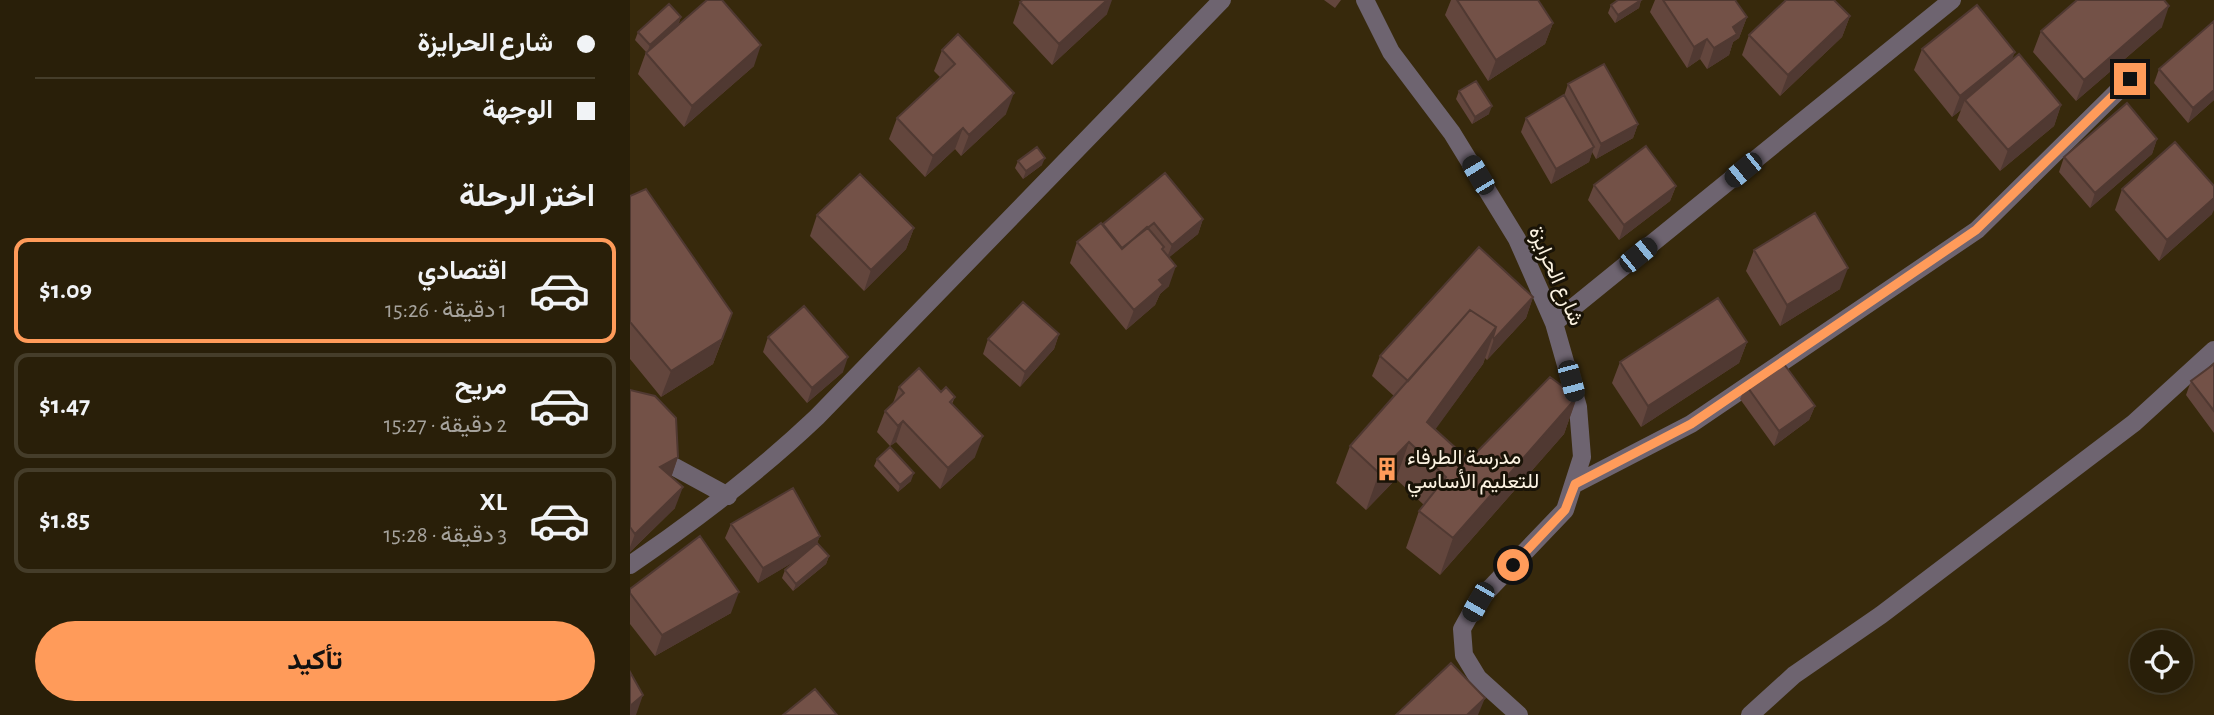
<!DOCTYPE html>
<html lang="ar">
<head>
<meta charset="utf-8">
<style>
	:root { --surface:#291f09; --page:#312712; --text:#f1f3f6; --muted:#a5a29c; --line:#453d2a; --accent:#ff9b5a }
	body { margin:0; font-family:"Alegreya Sans",Vazirmatn,sans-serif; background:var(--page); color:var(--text); direction:rtl; height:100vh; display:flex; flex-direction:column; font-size:26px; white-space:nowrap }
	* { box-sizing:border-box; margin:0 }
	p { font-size:23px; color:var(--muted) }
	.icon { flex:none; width:38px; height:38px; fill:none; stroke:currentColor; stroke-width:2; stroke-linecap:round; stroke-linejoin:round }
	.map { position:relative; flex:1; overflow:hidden; direction:ltr }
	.drawer { display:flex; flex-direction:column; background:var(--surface); width:630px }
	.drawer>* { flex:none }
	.banner { display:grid; align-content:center; height:154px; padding:0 35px; background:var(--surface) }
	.tools { position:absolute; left:1500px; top:630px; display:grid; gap:14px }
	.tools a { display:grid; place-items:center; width:63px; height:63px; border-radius:50%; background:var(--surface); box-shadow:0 4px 18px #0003,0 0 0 2px var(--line); font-size:35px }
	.end { position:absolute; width:32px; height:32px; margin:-16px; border:9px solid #ff9b5a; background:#111; box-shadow:0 0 0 4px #111 }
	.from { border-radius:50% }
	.car { position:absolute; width:21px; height:42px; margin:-21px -10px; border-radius:9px; box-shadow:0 0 5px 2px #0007; background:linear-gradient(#222 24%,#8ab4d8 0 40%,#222 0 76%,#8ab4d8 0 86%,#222 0) }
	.banner b { display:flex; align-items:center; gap:24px; height:66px; font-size:26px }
	.banner b+b { border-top:2px solid var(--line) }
	.banner i { width:18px; height:18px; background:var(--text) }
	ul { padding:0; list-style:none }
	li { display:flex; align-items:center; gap:21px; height:105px; margin:0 14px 10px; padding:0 21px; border:4px solid var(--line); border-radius:14px }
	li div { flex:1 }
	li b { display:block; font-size:26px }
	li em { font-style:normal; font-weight:700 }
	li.selected { border-color:var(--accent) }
	li>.icon { width:63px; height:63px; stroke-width:1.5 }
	h2 { padding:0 35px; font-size:32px; line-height:84px }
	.primary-button { display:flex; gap:14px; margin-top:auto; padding:14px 35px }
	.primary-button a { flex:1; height:80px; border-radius:42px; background:var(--accent); color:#111; font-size:28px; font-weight:700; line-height:80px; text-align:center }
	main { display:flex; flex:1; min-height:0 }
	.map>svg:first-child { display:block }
</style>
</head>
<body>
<main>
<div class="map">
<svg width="1584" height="715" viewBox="0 0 1584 715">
	<rect width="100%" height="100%" fill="#37290c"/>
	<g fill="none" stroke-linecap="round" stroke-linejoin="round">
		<path stroke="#6e6470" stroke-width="18" d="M735,0L761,52L822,133L887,239L924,323L948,407L952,457L935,510L847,602L832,629L834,655L848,678L889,715
			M924,323L1322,0
			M0,437L41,465L98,496
			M945,484L1061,424L1347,230L1500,79
			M0,565C66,520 128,473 187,417L592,0
			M1120,715L1164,675L1251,615L1504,423L1584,350"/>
	</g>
	<path fill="#63463d" d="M694,0H711L705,8Z
		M821,0H908L923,23L915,44L858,81L815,15Z
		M1011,0L1009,8L985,23L978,13L981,5Z
		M1025,0H1105L1117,17L1109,38L1103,42L1099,55L1077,69L1070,59L1057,68L1020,12Z
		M390,2L477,14L422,65L383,23Z
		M1220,16L1212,37L1150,96L1112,55L1119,35Z
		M51,17L48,25L124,66L54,127L8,74L16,52L5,40L8,32Z
		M1532,27L1446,101L1403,52L1411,31Z
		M1292,49L1382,60L1431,105L1424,126L1370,171L1327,120L1331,110L1322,117L1284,70Z
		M312,50L376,114L331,156L325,149L295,177L259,139L267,118L310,77L304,71Z
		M1529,69L1584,100L1558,123L1524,83Z
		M938,84L1008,124L1003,138L966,159L962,152L959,162L921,184L891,132L896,118L934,96Z
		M829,91L859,114L842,124L826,99Z
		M1527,139L1522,154L1460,208L1429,172L1434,157Z
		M388,161L412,165L393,179L385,168Z
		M964,185L1046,186L1040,201L989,240L958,200Z
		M1492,189L1582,214L1529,261L1485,210Z
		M0,196L93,338L83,364L31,397L0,359Z
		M187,215L284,228L276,249L234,291L180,236Z
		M573,219L568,234L539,257V286L530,294L525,305L496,330L440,263L447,242L472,225Z
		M1124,250L1210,289L1150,326L1116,271Z
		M903,297L896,318L857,360L855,358L853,364L805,429L839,460L947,397L934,434L810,575L776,548L789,511L794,505L766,479L736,510L706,483L720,446L764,396L742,376L750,356Z
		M429,334L424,349L390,387L353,354L358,339Z
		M138,337L213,372L177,403L133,352Z
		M1117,342L1109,363L1011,427L982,383L990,362Z
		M1584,364V433L1556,395L1561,381Z
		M1116,385L1185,406L1179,420L1144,446L1110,399Z
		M269,387L311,392L325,397L322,404L345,457L310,489L266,442L260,446L247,432L255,411L263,403Z
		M0,390L48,457L41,477L45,508L0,552Z
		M247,459L281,481L268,492L244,466Z
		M101,524L190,536L187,543L199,556L196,564L163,591L152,578L155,570L165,561L128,583L95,538Z
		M0,589L101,613L25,656L0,624Z"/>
	<path fill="#503932" d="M477,0H482L477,14L422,65L429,44Z
		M1011,0L1009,8L985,23L988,15Z
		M1539,6L1532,27L1446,101L1454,80Z
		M1220,16L1212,37L1150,96L1158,75Z
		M51,17L48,25L17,53L20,45Z
		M1117,17L1109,38L1103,42L1099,55L1077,69L1084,48L1103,27Z
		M923,23L915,44L858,81L866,60Z
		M1077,39L1070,59L1057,68L1064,47Z
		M131,45L124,66L54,127L62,106Z
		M1385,52L1377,73L1335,100L1331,110L1322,117L1330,96Z
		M1584,90V100L1558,123L1563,108Z
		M384,93L376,114L331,156L339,135Z
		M1431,105L1424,126L1370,171L1378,150Z
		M862,106L859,114L842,124L845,117Z
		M1008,124L1003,138L966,159L971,144Z
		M333,128L325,149L295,177L303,156Z
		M1527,139L1522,154L1460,208L1465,193Z
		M964,147L959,162L921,184L926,169Z
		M415,158L412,165L393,179L396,171Z
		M1046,186L1040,201L989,240L994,225Z
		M1584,198V210L1582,214L1529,261L1537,240Z
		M573,219L568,234L536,260L542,245Z
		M284,228L276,249L234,291L241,270Z
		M546,266L539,286L530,294L525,305L496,330L504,310L529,280Z
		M1218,268L1210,289L1150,326L1157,305Z
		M903,297L896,318L857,360L864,339Z
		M102,313L83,364L31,397L41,371Z
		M866,327L853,364L789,452L797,422Z
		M429,334L424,349L390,387L395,372Z
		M1117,342L1109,363L1011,427L1018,406Z
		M218,357L213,372L177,403L182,388Z
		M947,397L934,434L810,575L823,538Z
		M1185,406L1179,420L1144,446L1149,431Z
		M273,421L266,442L260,446L268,426Z
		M353,436L345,457L310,489L318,468Z
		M779,442L766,479L736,510L749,473Z
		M48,457L41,478L30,467Z
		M284,473L281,481L268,492L270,485Z
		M53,487L45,508L0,552V547L5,534Z
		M190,536L184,550L128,583L133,568Z
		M199,556L196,564L163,591L166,584Z
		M109,592L101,613L25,656L32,635Z
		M13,695L6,715H0V706Z
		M855,698L848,715H837Z"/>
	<path fill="#735147" stroke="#503932" stroke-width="2" d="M77,0H92L131,45L62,106L16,53Z
		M393,0H477L429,44L390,2Z
		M827,0H908L923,23L866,60Z
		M988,0H1011L988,15L981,5Z
		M1033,0H1105L1117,17L1103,27L1107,34L1084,48L1077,39L1064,47Z
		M1156,0H1204L1220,16L1158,75L1119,35Z
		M1447,0H1534L1539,6L1454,80L1411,31Z
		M39,4L51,17L20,45L8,32Z
		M1347,5L1385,52L1330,96L1292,49Z
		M1584,21V90L1563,108L1529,69Z
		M328,34L384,93L339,135L333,128L303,156L267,118L325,64L312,50Z
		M1389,54L1431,105L1378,150L1335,100Z
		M974,64L1008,124L971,144L938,84Z
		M846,81L862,106L845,117L829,91Z
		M934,95L964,147L926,169L896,118Z
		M1497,103L1527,139L1465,193L1434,157Z
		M1545,142L1584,186V198L1537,240L1492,189Z
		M1016,146L1046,186L994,225L964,185Z
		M407,147L415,158L396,171L388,161Z
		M535,173L573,219L542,245L524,223L492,248L473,224Z
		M230,174L284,228L241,270L187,215Z
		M16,189L102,313L92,339L41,371L0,322V196Z
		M1185,213L1218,268L1157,305L1124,250Z
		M471,223L492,249L517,227L534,247L532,249L546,266L529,280L533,285L504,310L447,242Z
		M849,247L903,297L864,339L863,337L866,327L840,310L778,381L750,356Z
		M1088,298L1117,342L1018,406L990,362Z
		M393,302L429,334L395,372L358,339Z
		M174,306L218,357L182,388L138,337Z
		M840,310L866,327L797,422L839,460L920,377L947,397L823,538L789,511L816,477L779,442L749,473L720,446Z
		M1151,360L1185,406L1149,431L1116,385Z
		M1584,364V411L1561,381Z
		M289,368L311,392L316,387L325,397L320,402L353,436L318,468L273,421L268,426L255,411L274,393L269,387Z
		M0,390L25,396L46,418L48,457L30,467L53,487L5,534L0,527Z
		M260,447L284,473L270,485L247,459Z
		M163,488L190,536L133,568L101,524Z
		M70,536L109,592L32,635L0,593V589Z
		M187,543L199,556L166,584L155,570Z
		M821,663L855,698L837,715H766Z
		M0,672L13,695L0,706Z
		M185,689L207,715H153Z"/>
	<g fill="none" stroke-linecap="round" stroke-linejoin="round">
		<path stroke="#ff9b5a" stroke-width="9" d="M883,565L935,510L945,484L1061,424L1346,230L1500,79"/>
	</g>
	<defs>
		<g id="building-bare" transform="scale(1.89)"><path d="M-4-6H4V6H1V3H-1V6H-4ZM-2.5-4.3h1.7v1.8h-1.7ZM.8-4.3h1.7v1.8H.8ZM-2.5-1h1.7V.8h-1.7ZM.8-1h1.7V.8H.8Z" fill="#ff9b5a" stroke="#191307" stroke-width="2.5" paint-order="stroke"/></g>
	</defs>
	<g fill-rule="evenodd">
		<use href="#building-bare" x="757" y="469"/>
	</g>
	<g text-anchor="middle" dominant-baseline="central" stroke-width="6" stroke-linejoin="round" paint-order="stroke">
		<g font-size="21" fill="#fcf3e2" stroke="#191307">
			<text transform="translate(926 276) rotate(66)">شارع الحرايزة</text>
		</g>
		<g font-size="21" fill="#fcf3e2" stroke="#191307" text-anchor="start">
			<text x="777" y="457">مدرسة الطرفاء<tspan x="777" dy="24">للتعليم الأساسي</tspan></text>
		</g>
	</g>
</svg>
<div class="tools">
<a><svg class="icon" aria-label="locate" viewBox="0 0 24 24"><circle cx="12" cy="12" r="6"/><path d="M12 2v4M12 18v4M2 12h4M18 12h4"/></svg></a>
</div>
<i class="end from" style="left:883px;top:565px"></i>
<i class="end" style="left:1500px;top:79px"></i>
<i class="car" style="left:1113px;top:170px;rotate:231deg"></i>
<i class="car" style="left:848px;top:175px;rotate:329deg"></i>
<i class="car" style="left:1008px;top:255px;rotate:51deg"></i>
<i class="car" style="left:941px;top:381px;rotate:165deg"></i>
<i class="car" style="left:848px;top:602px;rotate:210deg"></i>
</div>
<section class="drawer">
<div class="banner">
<b><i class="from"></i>شارع الحرايزة</b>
<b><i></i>الوجهة</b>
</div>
<h2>اختر الرحلة</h2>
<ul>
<li class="selected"><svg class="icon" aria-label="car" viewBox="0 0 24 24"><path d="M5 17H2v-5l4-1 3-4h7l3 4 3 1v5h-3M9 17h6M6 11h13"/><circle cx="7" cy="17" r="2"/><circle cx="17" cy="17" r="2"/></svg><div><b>اقتصادي</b><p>1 دقيقة · 15:26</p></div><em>$1.09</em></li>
<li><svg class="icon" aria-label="car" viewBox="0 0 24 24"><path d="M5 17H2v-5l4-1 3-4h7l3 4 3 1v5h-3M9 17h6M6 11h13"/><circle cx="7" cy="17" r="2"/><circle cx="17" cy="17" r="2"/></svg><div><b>مريح</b><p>2 دقيقة · 15:27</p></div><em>$1.47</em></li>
<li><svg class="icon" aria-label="car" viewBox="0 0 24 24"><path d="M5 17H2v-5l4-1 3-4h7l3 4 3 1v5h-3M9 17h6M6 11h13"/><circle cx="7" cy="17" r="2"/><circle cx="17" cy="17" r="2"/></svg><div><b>XL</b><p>3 دقيقة · 15:28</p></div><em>$1.85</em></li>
</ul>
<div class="primary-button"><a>تأكيد</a></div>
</section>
</main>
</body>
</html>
